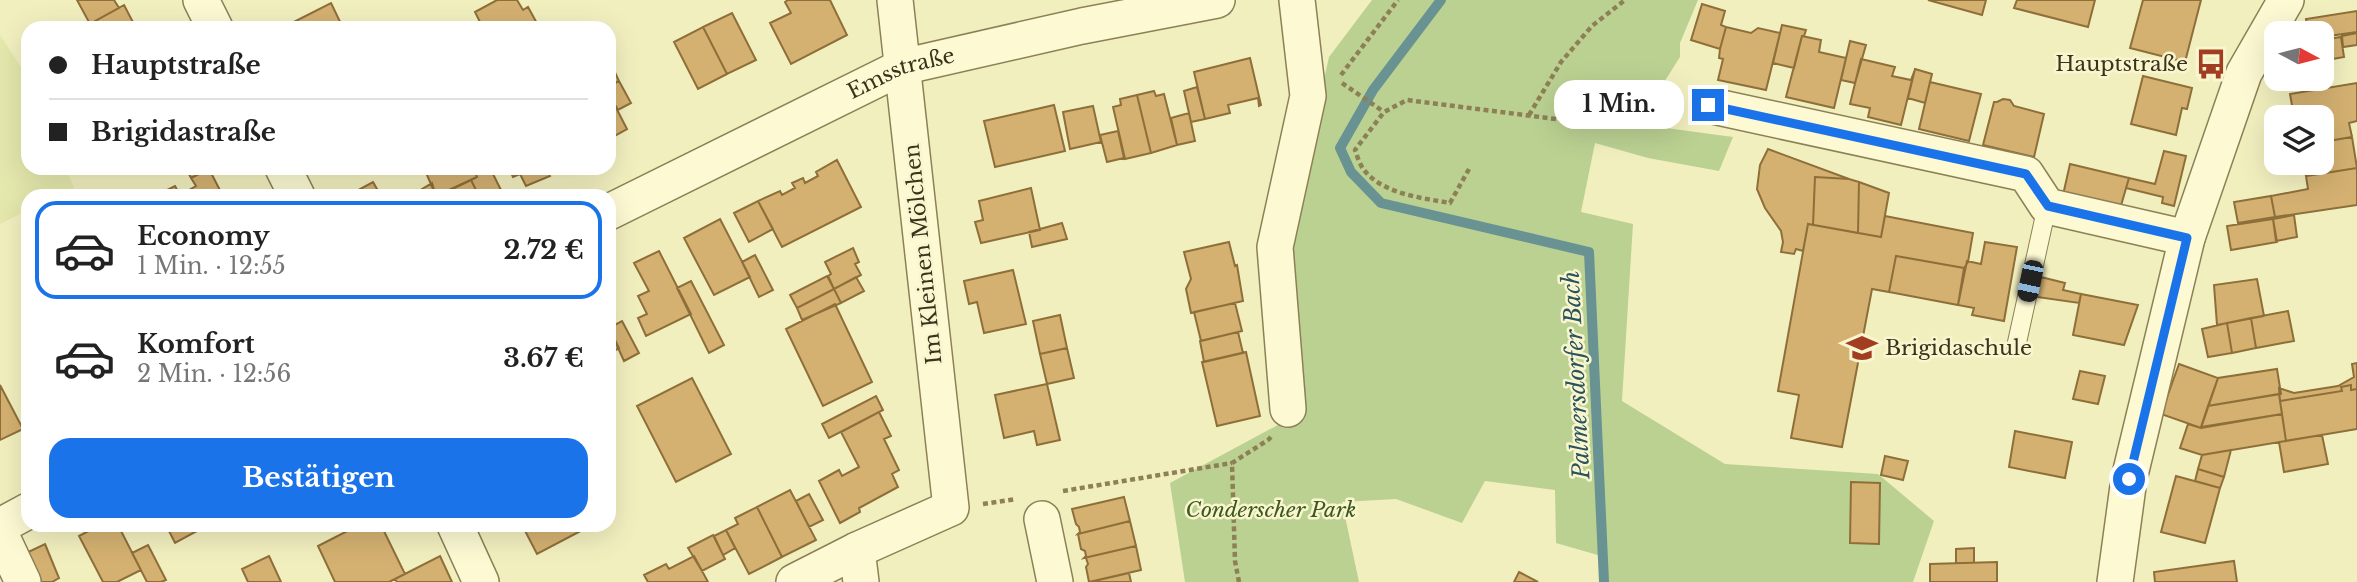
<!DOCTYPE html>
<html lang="de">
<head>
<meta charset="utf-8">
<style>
	:root { --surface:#fff; --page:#f6f6f6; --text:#222; --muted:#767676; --line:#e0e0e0; --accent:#1a73e8 }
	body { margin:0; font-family:"Libre Baskerville",serif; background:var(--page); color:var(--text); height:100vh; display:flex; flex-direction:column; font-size:26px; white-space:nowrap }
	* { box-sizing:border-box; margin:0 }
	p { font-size:23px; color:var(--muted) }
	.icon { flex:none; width:38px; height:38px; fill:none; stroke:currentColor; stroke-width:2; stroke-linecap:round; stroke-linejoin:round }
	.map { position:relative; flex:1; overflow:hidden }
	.sheet { position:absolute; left:21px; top:189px; width:595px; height:343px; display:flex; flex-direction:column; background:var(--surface); border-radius:21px; box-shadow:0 7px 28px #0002 }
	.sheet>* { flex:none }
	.top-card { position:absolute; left:21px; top:21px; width:595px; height:154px; border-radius:21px; box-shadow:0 7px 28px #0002; display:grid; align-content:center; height:154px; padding:0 28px; background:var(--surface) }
	.needle { width:46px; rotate:97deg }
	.fabs { position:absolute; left:2264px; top:21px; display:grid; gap:14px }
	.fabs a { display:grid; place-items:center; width:70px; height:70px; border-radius:14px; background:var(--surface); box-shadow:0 7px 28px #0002; font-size:35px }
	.end { position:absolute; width:32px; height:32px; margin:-16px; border:9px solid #1a73e8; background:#fff; box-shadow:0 0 0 4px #fff }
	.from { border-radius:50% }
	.bubble { position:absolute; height:49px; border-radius:21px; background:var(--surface); box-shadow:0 7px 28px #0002; font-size:23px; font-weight:700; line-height:49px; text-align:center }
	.car { position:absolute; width:21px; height:42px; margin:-21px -10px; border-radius:9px; box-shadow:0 0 5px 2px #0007; background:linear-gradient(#222 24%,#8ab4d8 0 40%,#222 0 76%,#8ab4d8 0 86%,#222 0) }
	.top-card b { display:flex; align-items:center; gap:24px; height:66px; font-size:26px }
	.top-card b+b { border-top:2px solid var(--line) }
	.top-card i { width:18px; height:18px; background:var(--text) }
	ul { padding:12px 0 0; list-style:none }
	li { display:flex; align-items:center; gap:21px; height:98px; margin:0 14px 10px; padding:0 14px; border:4px solid transparent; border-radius:21px }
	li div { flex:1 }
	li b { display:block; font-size:26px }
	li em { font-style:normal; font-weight:700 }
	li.current { border-color:var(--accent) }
	li>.icon { width:63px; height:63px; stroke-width:1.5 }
	.button { display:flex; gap:14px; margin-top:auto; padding:14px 28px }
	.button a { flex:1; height:80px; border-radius:21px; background:var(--accent); color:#fff; font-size:28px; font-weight:700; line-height:80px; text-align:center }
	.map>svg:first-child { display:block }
</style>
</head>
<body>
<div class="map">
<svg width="2357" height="582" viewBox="0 0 2357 582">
	<rect width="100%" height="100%" fill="#f2efbf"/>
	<path fill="#e4e8ac" d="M0,35L28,78V168H66L74,188L58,196H28V210L0,224Z"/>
	<path fill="#bbd192" d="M1372,0H1698L1680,43V57L1656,95L1592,118L1733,137L1719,171L1648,158L1595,143L1581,212L1633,224L1622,401L1725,464L1878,474L1934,521L1913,582H1602L1601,556L1556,543L1555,490L1485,481L1462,523L1396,499L1342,502L1359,582H1185L1170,483L1300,413L1289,237L1329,57Z"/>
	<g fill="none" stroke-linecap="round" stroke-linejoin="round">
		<path stroke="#699292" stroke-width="10" d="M1441,0L1373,90L1340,148L1351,172L1381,203L1589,252L1604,582"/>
	</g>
	<path fill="#d4b171" stroke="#8e6f39" stroke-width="2" d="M77,0H114L119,8L90,24Z
		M497,0H517L523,10L528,7L539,27L478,28L480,22L475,12Z
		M788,0H830L847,35L791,64L770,23L791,13L785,2Z
		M1928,0H1986L1982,15Z
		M2017,0H2095L2088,27L2014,8Z
		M2143,0H2201L2185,62L2130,48Z
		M331,3L343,28H282Z
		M1702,4L1725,11L1721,25L1726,27L1720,49L1691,40Z
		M124,5L136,28H92L90,24Z
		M2357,11V32L2322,37V33H2308L2306,19Z
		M732,13L756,60L727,74L703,27Z
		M1782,25L1806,30L1804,36H1802L1794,68L1773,63Z
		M703,27L727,74L698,89L674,42Z
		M1726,27L1751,33L1758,28L1780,33L1766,90L1718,80L1723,59L1719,58L1720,49Z
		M2357,33V45L2343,47L2342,36Z
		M1802,36L1821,40L1819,52L1846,58L1834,108L1786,97Z
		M2341,37L2344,57L2322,61V40Z
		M1850,41L1866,45L1855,83L1841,80Z
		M1250,58L1261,105L1259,106L1258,98L1228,105L1230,113L1205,119L1194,72Z
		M1861,59L1895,67L1892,76L1911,80L1914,72L1901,125L1868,117L1870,108L1850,104Z
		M612,66L619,81L609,86V68Z
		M1915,69L1932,74L1925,103L1908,98Z
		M2143,76L2192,88L2187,109L2182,108L2176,135L2131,124Z
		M619,81L631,103L618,110L609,94V86Z
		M1930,82L1981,94L1969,141L1919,129Z
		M2357,83V121L2349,123L2352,137L2322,142V117H2294L2290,94Z
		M1197,87L1205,119L1191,122L1184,91Z
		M1154,91L1156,96L1164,94L1177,145L1151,153L1137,95Z
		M609,94L627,129L609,139Z
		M1137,95L1151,153L1125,159L1113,107L1121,105L1120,99Z
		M2003,99L2010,100L2014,106L2044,114L2034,157L1983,145L1994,102H1997Z
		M1054,105L1065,151L995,167L984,121Z
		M1093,106L1101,142L1070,149L1063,112Z
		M1189,113L1195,141L1177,145L1171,118Z
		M1118,131L1124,158L1107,162L1100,135Z
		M2352,137L2357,168L2306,176L2304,163H2322V142Z
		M1768,149L1849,179L1815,177L1813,225L1808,224L1803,251L1796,249L1794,254L1781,252L1783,242L1781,231L1765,208L1757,189L1760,165Z
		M2164,151L2186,156L2174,206L2162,203L2163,197L2126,188L2129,178L2155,184Z
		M837,160L861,207L782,247L758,201L780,191L782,195L795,188L792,183L803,178L805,183L818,176L816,172Z
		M2070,164L2129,178L2120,209L2063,195Z
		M186,168H212L191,178Z
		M424,168H473L477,177L436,196Z
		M473,168H490L503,194L498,196H479L471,180L477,177Z
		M509,168H546L550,176L526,186L520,174L513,177Z
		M2357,168V205L2275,217L2271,196L2308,189L2306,176Z
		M209,169L223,196H155L175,186L180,195L196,186L191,178Z
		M1815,177L1849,179L1859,182L1858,233L1813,225Z
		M471,180L479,196H438Z
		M373,182L381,196H352L351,194Z
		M1859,182L1889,193L1881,237L1858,233Z
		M432,183L436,196H421L419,191Z
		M1031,188L1040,230L981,243L975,222L983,220L979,201Z
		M2271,196L2275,217L2238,223L2234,202Z
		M758,201L773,229L749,242L734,213Z
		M2294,215L2297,237L2276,241L2273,219Z
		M1885,216L1973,233L1968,262L1964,268L1896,256L1889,292L1872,289L1842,447L1791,438L1799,395L1778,391L1808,224L1881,237Z
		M720,219L750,277L714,295L684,238Z
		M2273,219L2277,242L2231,250L2227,226Z
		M1062,223L1067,239L1032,247L1029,232Z
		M1229,242L1235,266L1237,265L1243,301L1191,313L1186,289L1191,279L1184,252Z
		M1985,242L2017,247L2004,321L1972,315L1974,308L1958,305L1967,261L1981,264Z
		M853,248L859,262L855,264L861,275L834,289L828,276L831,274L825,262Z
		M659,251L691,314L646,336L638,318L647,314L638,296L649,291L634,263Z
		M755,255L773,290L759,297L742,262Z
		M1896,256L1964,268L1958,305L1889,292Z
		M1013,270L1026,324L984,333L977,302L969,304L964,281Z
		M827,276L834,289L797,308L790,295Z
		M856,277L864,291L841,303L834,289Z
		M2041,277L2065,283L2063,290L2081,294L2079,303L2037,297Z
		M2257,279L2264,316L2217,325L2214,285Z
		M691,281L724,345L709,353L677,288Z
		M834,289L841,303L802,320L797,308Z
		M2081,294L2138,305L2124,345L2073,335Z
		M1235,303L1242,331L1201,341L1194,312Z
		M835,304L872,382L823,406L786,329Z
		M2288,311L2294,341L2256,348L2251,318Z
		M1060,315L1067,348L1040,354L1033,321Z
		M2251,318L2256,348L2232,353L2227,323Z
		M622,321L639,353L624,361L609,328Z
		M2227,323L2232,353L2208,357L2202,329Z
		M609,328L619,348L609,354Z
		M1238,332L1243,353L1204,362L1200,341Z
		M1067,348L1074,378L1047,384L1040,354Z
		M1246,352L1260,416L1217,426L1202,362Z
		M2357,363V389L2351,390V385L2341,387L2342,391L2280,401L2279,388L2294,393L2338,386L2354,377L2352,364Z
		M2179,364L2218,378L2201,428L2161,414Z
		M2277,369L2281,394L2208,406L2218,378Z
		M2080,371L2105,376L2098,404L2073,399Z
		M692,378L731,454L676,482L637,406Z
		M1047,384L1060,440L1037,445L1034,431L1004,438L995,395Z
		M0,385L23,429L0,440Z
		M2351,385V390L2357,389V429L2286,441L2280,401L2342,391L2341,387Z
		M2279,394L2282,414L2201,427L2208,406Z
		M876,396L883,410L829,438L822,424Z
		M879,412L891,436L884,439L899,470L892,474L898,487L859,508L860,512L840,523L819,481L839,470L842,476L859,467L841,432Z
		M2282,414L2286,441L2202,455L2180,448L2188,424L2201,428Z
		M2015,431L2072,442L2065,478L2009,467Z
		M2322,435L2328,464L2284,472L2279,442Z
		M2231,450L2224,477L2198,469L2202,455Z
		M1885,456L1908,461L1903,480L1881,475Z
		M2198,469L2224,477L2220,488L2195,481Z
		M2176,476L2220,488L2205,543L2161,532Z
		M1851,482L1880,483L1879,544L1850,543Z
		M790,490L816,540L782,557L757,507Z
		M809,494L823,520L809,527L796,501Z
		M1124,497L1130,521L1078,534L1080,532L1079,527L1076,524L1072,509Z
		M757,507L782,557L749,574L726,530L738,524L735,518Z
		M1130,521L1136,546L1084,558L1086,556L1085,551L1081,549L1078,534Z
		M100,525H118L141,570L117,582H103L79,536Z
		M166,525H208L175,543Z
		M359,525H381L405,574L389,582H335L318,546Z
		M522,525H592L537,554Z
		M726,530L735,548L723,555L714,536Z
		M713,535L725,559L702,571L688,548Z
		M45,544L59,578L52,582H36L24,554Z
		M148,545L166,580L161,582H147L132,553Z
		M1136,546L1141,570L1089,582L1086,567L1088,564L1086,558H1084Z
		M1974,548V563H1956V549Z
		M269,556L281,582H248L242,569Z
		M440,556L452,582H397L395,579Z
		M694,556L708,582H648L644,575L666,564L669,569Z
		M2234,561L2237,582H2155L2154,572Z
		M1997,562V582H1930V564Z
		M1519,572L1538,582H1514Z
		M1129,573L1131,582H1090Z"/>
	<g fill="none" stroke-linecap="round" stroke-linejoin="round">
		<g stroke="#8d8056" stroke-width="20">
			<path id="lane" d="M2016,347L2047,206"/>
		</g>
		<g stroke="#8d8056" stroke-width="38">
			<g id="street">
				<path d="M201,0L215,28"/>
				<path d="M1708,105L2026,174L2047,206L2187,238"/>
				<path d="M283,168L297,196"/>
				<path id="s1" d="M609,212L902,67L1082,26L1217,0"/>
				<path d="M1288,409L1275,247L1308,96L1297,0"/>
				<path d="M1042,519L1055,582"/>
				<path d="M455,525L481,582"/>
				<path d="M0,526L28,511"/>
				<path d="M0,533L23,582"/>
				<path d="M857,550L861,582"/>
				<path d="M794,582L857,550L951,508L895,0"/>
				<path d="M2115,582L2129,479L2187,238L2244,73L2286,0"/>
			</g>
		</g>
		<path stroke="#8d8056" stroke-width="4.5" stroke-dasharray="5 3.5" stroke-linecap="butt" d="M1341,75L1398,0
			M1342,83L1384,112
			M1529,115L1561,62L1592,26L1625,0
			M1469,169L1450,203C1422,198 1383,194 1364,170C1360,165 1357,156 1355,150L1384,112L1407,100L1587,123L1676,110
			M1063,491L1232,463
			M983,504L1016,499
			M1239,582L1235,561L1232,463L1268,440L1271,437"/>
		<use href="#lane" stroke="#fcf9d3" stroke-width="18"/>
		<use href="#street" stroke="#fcf9d3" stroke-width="35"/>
	</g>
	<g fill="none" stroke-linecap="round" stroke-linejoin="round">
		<path stroke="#1a73e8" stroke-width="9" d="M1708,105L2026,174L2048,206L2187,238L2129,479"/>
	</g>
	<defs>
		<g id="bus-bare" transform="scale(2.415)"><path d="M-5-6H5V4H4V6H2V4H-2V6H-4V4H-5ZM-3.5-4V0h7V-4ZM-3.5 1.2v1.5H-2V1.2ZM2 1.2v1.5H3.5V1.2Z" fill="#a13d20" stroke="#f9f6cf" stroke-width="2.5" paint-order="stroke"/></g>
		<g id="school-bare" transform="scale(2.415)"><path d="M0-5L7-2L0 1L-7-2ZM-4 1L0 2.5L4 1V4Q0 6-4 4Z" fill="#a13d20" stroke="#f9f6cf" stroke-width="2.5" paint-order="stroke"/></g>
	</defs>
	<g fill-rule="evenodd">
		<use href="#bus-bare" x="2211" y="64"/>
		<use href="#school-bare" x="1862" y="348"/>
	</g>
	<g text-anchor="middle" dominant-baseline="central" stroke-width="5" stroke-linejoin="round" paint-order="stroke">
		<g font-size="21" fill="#3b321c" stroke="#f9f6cf" text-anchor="end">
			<text x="2188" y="64">Hauptstraße</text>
			<text x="1885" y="348" text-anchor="start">Brigidaschule</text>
		</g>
		<g font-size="21" fill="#3b321c" stroke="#f9f6cf">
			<text stroke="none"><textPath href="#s1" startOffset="324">Emsstraße</textPath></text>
			<text transform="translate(923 254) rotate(-96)">Im Kleinen Mölchen</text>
		</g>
		<g font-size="21" font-style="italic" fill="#3d5920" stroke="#f9f6cf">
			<text x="1271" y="510">Conderscher Park</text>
		</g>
		<g font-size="23" font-style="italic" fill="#29535c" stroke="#f9f6cf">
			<text transform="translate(1576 375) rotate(-93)">Palmersdorfer Bach</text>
		</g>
	</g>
</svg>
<div class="fabs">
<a><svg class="needle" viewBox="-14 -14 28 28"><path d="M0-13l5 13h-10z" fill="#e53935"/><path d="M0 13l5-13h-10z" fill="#767676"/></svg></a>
<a><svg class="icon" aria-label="layers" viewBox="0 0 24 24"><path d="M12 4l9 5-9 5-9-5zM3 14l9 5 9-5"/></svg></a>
</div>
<i class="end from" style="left:2129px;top:479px"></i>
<i class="end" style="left:1708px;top:105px"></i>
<div class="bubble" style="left:1554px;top:80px;width:130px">1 Min.</div>
<i class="car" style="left:2030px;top:281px;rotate:192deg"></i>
<div class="top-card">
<b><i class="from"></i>Hauptstraße</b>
<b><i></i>Brigidastraße</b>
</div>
<section class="sheet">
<ul>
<li class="current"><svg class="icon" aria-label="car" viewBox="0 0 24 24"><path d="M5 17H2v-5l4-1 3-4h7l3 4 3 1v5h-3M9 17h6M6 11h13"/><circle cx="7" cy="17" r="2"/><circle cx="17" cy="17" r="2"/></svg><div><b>Economy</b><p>1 Min. · 12:55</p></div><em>2.72 €</em></li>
<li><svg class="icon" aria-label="car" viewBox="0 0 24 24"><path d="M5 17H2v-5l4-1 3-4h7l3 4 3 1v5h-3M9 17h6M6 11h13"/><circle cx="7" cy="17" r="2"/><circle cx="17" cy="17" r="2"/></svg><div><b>Komfort</b><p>2 Min. · 12:56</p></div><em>3.67 €</em></li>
</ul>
<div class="button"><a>Bestätigen</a></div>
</section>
</div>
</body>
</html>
